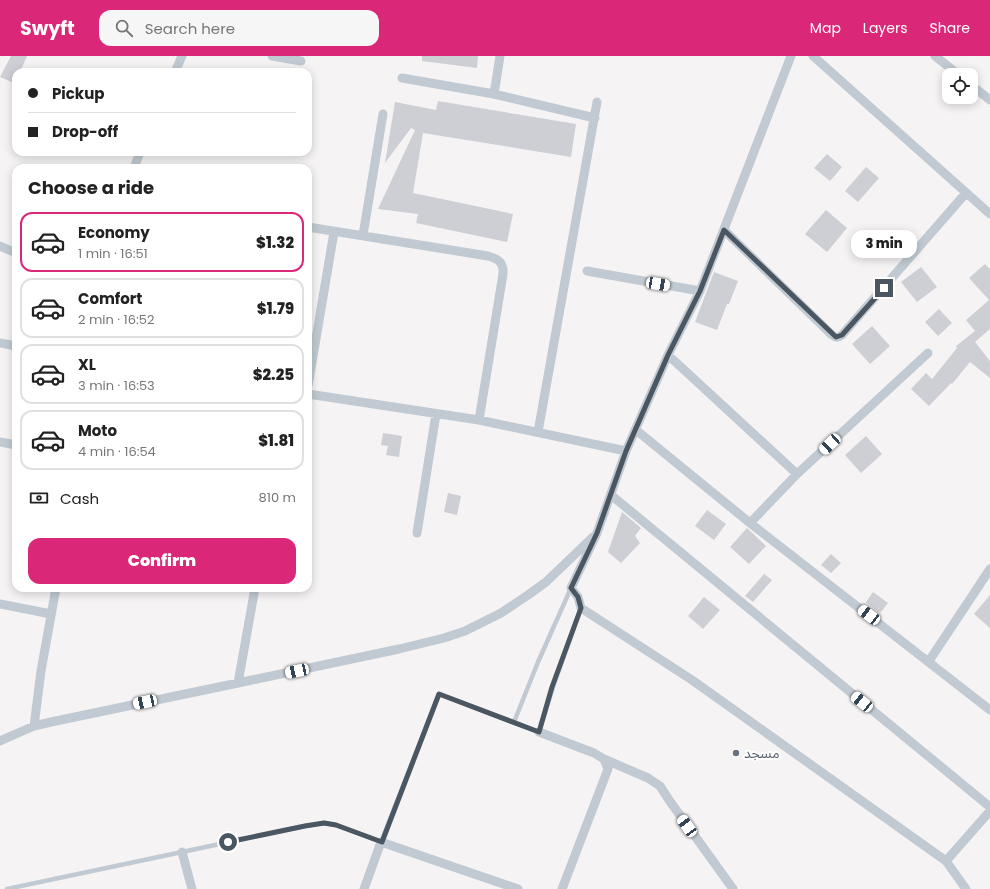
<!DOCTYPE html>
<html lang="en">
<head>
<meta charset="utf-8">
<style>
	:root { --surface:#fff; --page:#f6f6f6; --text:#222; --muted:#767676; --line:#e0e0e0; --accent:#db2777 }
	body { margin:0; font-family:Poppins,"Noto Sans Arabic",sans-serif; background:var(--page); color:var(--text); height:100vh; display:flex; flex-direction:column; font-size:15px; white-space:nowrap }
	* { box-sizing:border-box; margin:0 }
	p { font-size:13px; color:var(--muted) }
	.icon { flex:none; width:22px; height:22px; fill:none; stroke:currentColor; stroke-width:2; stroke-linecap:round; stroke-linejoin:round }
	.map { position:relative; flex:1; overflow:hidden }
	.sheet { position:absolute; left:12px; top:108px; width:300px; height:428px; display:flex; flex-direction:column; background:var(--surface); border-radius:12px; box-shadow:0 2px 10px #0003 }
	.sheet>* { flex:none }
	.banner { position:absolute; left:12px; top:12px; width:300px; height:88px; border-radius:12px; box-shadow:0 2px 10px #0003; display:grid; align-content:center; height:88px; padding:0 16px; background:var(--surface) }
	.buttons { position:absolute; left:942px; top:12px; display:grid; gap:8px }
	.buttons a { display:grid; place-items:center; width:36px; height:36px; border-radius:8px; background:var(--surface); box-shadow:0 2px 10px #0003; font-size:20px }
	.end { position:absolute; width:18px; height:18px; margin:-9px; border:5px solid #4a5661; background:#fff; box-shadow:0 0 0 2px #fff }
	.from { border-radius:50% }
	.bubble { position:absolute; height:28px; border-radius:12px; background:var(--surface); box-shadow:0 2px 10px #0003; font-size:13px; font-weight:800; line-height:28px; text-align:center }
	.car { position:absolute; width:12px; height:24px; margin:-12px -6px; border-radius:5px; box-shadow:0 0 3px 1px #0007; background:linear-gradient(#fff 24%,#345 0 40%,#fff 0 76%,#345 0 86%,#fff 0) }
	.banner b { display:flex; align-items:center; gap:14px; height:38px; font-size:15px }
	.banner b+b { border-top:1px solid var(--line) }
	.banner i { width:10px; height:10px; background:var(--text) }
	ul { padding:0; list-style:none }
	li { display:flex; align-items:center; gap:12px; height:60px; margin:0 8px 6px; padding:0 8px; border:2px solid var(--line); border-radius:12px }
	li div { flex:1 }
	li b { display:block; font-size:15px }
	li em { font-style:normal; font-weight:800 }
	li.selected { border-color:var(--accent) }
	li>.icon { width:36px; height:36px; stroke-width:1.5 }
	h2 { padding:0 16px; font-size:18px; line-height:48px }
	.pay { display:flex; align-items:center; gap:10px; height:44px; padding:0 16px; font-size:15px }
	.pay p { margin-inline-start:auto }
	.button { display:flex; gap:8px; margin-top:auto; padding:8px 16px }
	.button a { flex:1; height:46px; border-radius:12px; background:var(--accent); color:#fff; font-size:16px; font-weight:800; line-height:46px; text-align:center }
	header { display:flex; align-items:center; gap:24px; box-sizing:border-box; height:56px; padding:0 20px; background:var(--accent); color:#fff }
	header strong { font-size:19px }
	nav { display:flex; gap:22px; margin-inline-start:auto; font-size:14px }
	.search { width:280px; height:36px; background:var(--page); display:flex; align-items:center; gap:10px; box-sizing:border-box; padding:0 14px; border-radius:12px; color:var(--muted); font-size:15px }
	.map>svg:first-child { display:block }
</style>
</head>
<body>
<header>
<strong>Swyft</strong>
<div class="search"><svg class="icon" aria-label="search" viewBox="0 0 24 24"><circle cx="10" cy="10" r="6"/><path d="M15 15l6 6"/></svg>Search here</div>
<nav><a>Map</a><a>Layers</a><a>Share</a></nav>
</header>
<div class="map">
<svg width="990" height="833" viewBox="0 0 990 833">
	<rect width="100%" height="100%" fill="#f5f3f3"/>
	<path fill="#cdcfd5" d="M11,0H27L20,16H16V28L0,21Z
		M422,0H478L477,12L422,5Z
		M438,45L576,68L571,101L423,77L413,137L513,158L507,186L416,167L418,158L378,153L415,74L411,72L385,107L395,46L436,54Z
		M827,98L842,111L830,125L814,112Z
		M866,111L879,122L858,146L845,135Z
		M826,154L847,172L827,196L805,178Z
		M985,208L990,213V273L975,286L990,305V322L970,306L952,328L951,327L929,350L911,333L926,317L932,323L957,292L956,290L975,275L966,264L989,244L969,222Z
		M921,211L937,231L917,246L901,226Z
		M714,216L738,225L729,248H727L717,274L695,266Z
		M939,253L952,267L938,280L925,266Z
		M872,270L890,290L870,308L852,288Z
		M383,377L402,380L399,401L386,399L388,390L381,389Z
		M866,380L882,398L861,417L845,399Z
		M448,437L461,440L457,459L444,456Z
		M707,454L726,468L714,484L695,470Z
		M622,456L641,472L635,480L640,487L621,507L608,496Z
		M747,472L766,490L749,508L730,491Z
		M831,498L841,507L831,517L821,509Z
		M764,518L772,524L753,546L745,540Z
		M873,536L888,547L880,557L866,546Z
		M990,539V572L974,558Z
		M704,541L720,554L703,573L688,560Z"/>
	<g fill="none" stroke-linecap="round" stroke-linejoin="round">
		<path stroke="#c1cad2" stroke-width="4.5" d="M514,666L538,606L571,532
			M7,833L305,770L324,767L336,769L381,786L439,638L539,676L553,631L581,552"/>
		<path stroke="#c1cad2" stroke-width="9" d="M272,0L301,5
			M791,0L700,235L668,299L626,395L597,477L571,532L578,541L581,552L692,624L946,805L966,833
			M813,0L990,158
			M935,0L959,19
			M175,16L182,0
			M402,22L494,38L595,62
			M971,29L990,44
			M494,38L500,0
			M134,112L140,96
			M308,171L488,200C498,203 504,206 503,218L479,364
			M724,174L832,279C836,282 838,282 842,279L966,137
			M363,179L383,58
			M0,190L16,197
			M587,215L700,235
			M0,287L16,290
			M668,299L797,418
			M308,330L334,176
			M308,338L479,364L626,395
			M636,374L750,467L990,654
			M538,376L597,46
			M0,386L16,389
			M611,439L990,751
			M750,467L797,418L928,297
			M417,477L436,358
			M0,548L51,558
			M929,605L990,513
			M238,627L255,532
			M34,670L41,615L56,532
			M539,676L594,697L604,703L608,713L562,833
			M0,685L34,670L51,666L238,627L399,593L444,582L465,575L501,557L528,539L546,526L593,481
			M604,703L648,722L660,730L669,744L733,833
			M182,796L192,833
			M946,805L990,755
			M364,833L381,786L518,833"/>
	</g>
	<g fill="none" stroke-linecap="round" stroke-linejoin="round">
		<path stroke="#4a5661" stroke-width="5" d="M228,786L305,770L324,767L336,769L382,786L439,638L539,676L552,631L581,552L578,541L571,532L597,477L626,395L668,299L700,235L724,174L836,281L842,279L884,232"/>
	</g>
	<circle fill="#6b7280" stroke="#fff" stroke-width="1.5" cx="736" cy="697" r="4"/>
	<g text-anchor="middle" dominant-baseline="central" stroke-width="4" stroke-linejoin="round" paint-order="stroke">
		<g font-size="14" fill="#5b616d" stroke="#fff" text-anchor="start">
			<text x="744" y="697">مسجد</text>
		</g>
	</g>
</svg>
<div class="buttons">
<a><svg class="icon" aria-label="locate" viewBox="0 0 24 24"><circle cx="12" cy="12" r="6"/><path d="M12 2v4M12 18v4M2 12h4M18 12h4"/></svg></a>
</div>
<i class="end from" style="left:228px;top:786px"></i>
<i class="end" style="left:884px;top:232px"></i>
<div class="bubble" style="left:851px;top:174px;width:66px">3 min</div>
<i class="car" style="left:658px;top:228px;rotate:100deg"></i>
<i class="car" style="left:830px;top:388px;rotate:227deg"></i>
<i class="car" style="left:869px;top:559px;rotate:307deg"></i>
<i class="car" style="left:297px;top:615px;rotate:258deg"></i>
<i class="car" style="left:145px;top:646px;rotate:258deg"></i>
<i class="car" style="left:862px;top:646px;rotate:309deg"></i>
<i class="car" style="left:687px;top:770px;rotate:324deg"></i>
<div class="banner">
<b><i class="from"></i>Pickup</b>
<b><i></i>Drop-off</b>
</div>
<section class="sheet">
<h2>Choose a ride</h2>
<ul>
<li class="selected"><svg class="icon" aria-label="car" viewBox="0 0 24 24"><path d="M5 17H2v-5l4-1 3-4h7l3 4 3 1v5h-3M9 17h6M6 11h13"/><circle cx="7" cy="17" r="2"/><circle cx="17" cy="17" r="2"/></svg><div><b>Economy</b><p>1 min · 16:51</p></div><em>$1.32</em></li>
<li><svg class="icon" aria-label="car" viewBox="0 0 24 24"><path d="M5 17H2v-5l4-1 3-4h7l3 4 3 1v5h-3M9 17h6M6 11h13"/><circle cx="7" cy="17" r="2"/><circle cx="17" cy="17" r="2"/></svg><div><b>Comfort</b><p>2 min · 16:52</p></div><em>$1.79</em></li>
<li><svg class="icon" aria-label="car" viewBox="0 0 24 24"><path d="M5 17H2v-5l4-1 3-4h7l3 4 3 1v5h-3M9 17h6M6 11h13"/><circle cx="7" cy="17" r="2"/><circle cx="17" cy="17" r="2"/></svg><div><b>XL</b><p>3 min · 16:53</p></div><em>$2.25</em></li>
<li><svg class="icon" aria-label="car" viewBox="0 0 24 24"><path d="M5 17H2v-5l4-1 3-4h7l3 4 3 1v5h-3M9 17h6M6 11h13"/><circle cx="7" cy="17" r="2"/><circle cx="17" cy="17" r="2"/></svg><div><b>Moto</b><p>4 min · 16:54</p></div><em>$1.81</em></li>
</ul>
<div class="pay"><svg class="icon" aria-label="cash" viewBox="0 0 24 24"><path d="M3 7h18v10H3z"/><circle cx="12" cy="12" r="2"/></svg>Cash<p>810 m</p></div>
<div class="button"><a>Confirm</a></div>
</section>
</div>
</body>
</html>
